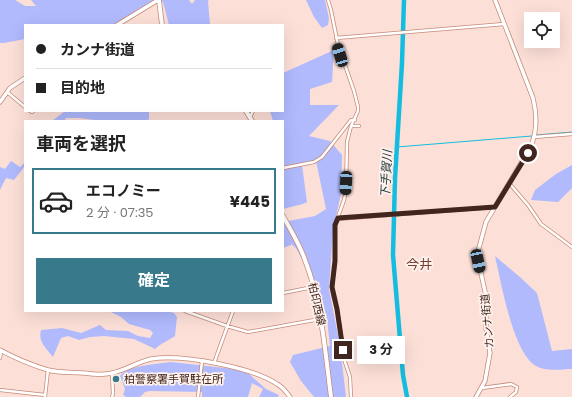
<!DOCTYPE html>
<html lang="ja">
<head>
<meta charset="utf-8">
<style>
	:root { --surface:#fff; --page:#f2f2f2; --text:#222; --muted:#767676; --line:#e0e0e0; --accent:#387a8c }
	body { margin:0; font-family:Poppins,"Noto Sans JP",sans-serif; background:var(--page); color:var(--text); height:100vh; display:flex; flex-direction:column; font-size:15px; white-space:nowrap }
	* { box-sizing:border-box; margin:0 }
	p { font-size:13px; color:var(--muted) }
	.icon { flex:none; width:22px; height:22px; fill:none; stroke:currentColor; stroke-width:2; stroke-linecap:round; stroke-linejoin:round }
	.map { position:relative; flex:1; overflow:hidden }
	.details { position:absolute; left:24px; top:120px; width:260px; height:192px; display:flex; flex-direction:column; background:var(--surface); border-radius:0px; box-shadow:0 4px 16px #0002 }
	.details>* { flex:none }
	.guide { position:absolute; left:24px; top:24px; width:260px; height:88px; border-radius:0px; box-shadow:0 4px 16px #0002; display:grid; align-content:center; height:88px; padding:0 12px; background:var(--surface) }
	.buttons { position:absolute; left:524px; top:12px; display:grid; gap:8px }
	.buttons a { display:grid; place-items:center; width:36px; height:36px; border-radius:0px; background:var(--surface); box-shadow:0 4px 16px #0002; font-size:20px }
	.end { position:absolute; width:18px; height:18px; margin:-9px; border:5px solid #40261f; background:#fff; box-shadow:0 0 0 2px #fff }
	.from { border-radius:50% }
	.bubble { position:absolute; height:28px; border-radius:0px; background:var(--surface); box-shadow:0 4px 16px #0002; font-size:13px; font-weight:700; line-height:28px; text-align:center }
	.car { position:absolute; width:12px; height:24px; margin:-12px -6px; border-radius:5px; box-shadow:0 0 3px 1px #0007; background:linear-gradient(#222 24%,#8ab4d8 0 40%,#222 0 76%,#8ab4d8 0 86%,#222 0) }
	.guide b { display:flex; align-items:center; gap:14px; height:38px; font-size:15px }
	.guide b+b { border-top:1px solid var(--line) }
	.guide i { width:10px; height:10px; background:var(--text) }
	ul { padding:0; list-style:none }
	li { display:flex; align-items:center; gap:12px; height:66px; margin:0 8px 6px; padding:0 4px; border:2px solid var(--line); border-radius:0px }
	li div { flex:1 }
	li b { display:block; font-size:15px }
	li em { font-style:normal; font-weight:700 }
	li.current { border-color:var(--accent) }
	li>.icon { width:36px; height:36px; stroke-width:1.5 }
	h2 { padding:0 12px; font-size:18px; line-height:48px }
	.action { display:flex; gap:8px; margin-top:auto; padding:8px 12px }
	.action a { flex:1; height:46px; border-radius:0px; background:var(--accent); color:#fff; font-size:16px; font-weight:700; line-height:46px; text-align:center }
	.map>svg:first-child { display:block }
</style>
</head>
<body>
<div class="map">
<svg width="572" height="397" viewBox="0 0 572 397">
	<rect width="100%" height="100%" fill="#fce0d8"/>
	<path fill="#b0bafd" d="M0,0H15L25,6H36L31,0H189L192,4L195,0H209L208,1L210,25H169L163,2H153L140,8L118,25H25V39L4,43H0Z
		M306,0H325L329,18L328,25L322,28L314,17Z
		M334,50L332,82L310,89V105H339L309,136L330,141L342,155L341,194L333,229L329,289L340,346L346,397H314L301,381L290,362L293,355L330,346L327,319L319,292L296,248L291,244V245L283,248V222L315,216L326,209L316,161L302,165L307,202L303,204L283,209V121H273L270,111H283V73Z
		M65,111H149V119L146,121H101L80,118H66L64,121H52Z
		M11,161L20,167L25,162V166L14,180L6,178L0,190V167L5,169Z
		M572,165V188L558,202L531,200L535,190L556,174Z
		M495,256L521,278L537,293L552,351L572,349V369C561,369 546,372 536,366C513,353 501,282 495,256Z
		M109,311H167L174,313L177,317L175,336C168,341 161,343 155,349L134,339L104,336L90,337L79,340L68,336L61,338L53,357C45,347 38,342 41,330L62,328L81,333L100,325L106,330L128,331L138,336L150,338L153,333L150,330L129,324L121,317Z
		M171,362L234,369L249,374L266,389L279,395L278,397H259L263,389L252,383L248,397H202V392L150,391L145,392L140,397H126L123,395L125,389L120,376C128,365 158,364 171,362Z"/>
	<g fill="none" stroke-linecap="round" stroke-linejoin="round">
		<path stroke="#14bddf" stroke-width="1" d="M537,135L572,132
			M397,147L532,136"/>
		<path stroke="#14bddf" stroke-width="4.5" d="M404,0L402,63L395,178L393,255L403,375L407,397"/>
		<g stroke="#c78976" stroke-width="4">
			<path id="minor" d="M328,0L331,10L338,45L354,91L358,107V111L351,126L347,142L346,191L344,200L335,225V261L332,287L333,295L337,309L345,362L350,377L351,397
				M336,38L504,24
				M7,92L25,107
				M30,111L32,112L33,111
				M250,117L253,111
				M351,126H359
				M534,137L572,134
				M283,168L314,162L322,157L351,120H355
				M509,183L528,205L541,224L572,247
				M338,219L495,207
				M283,293L313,287
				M185,311L227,326L248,332L320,319
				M0,358L1,351
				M214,363L233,311
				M112,373L113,394L112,397
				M482,388L511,384L517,387L516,392L510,397
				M0,390L45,395
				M45,397L48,370
				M198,397L202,361"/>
		</g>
		<g stroke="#c78976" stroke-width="5">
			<path id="tertiary" d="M117,25L158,0
				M0,102L10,88L25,78
				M0,350C15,358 31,365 48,370C59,373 72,372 84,373C91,374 98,375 105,374C120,374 136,362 151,359C182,354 251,367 277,384C283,387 286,392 290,397
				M476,397L485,381L490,353L486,328V296L477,255L486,222L531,146C537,131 537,114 533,98L495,0"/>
		</g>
		<g stroke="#c78976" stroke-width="5.5">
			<path id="secondary" d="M159,0L162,25
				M246,111L252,121
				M283,216C291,231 300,245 305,260C322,304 325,351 331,397"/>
		</g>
		<use href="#minor" stroke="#fff" stroke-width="2.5"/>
		<use href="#tertiary" stroke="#fff" stroke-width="3.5"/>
		<use href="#secondary" stroke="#fff" stroke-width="4"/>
	</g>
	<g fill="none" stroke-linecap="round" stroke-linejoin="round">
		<path stroke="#40261f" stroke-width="5" d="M343,350L337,309L332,287L335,261V225L338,218L495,207L528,153"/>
	</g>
	<circle fill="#387a8c" stroke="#fff1ec" stroke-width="1.5" cx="116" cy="379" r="4"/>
	<g text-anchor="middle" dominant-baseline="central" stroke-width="3.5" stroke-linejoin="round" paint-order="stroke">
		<g font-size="11" fill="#40261f" stroke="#fff1ec">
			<text transform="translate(317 304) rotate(77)">柏印西線</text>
			<text transform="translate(487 321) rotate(-95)">カンナ街道</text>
		</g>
		<g font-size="11" fill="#40261f" stroke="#fff1ec" text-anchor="start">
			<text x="124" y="379">柏警察署手賀駐在所</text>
		</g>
		<g font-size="12" font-style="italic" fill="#1e363c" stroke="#fff1ec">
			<text transform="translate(386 174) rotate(-87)">下手賀川</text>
		</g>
		<g font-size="13" fill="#794130" stroke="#fff1ec">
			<text x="419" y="264">今井</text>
		</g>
	</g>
</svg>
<div class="buttons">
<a><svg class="icon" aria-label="locate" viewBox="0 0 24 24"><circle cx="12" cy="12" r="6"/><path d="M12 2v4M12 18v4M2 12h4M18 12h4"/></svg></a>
</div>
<i class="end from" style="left:528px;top:153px"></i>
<i class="end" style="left:343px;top:350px"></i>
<div class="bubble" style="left:357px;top:336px;width:48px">3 分</div>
<i class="car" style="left:340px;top:55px;rotate:343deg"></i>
<i class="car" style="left:346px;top:183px;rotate:183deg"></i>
<i class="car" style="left:478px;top:261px;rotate:168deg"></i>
<div class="guide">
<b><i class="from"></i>カンナ街道</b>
<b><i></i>目的地</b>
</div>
<section class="details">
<h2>車両を選択</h2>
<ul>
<li class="current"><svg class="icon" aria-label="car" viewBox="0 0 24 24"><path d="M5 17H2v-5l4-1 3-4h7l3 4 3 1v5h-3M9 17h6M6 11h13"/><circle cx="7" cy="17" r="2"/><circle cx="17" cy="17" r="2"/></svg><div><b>エコノミー</b><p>2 分 · 07:35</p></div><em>¥445</em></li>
</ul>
<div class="action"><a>確定</a></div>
</section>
</div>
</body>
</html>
